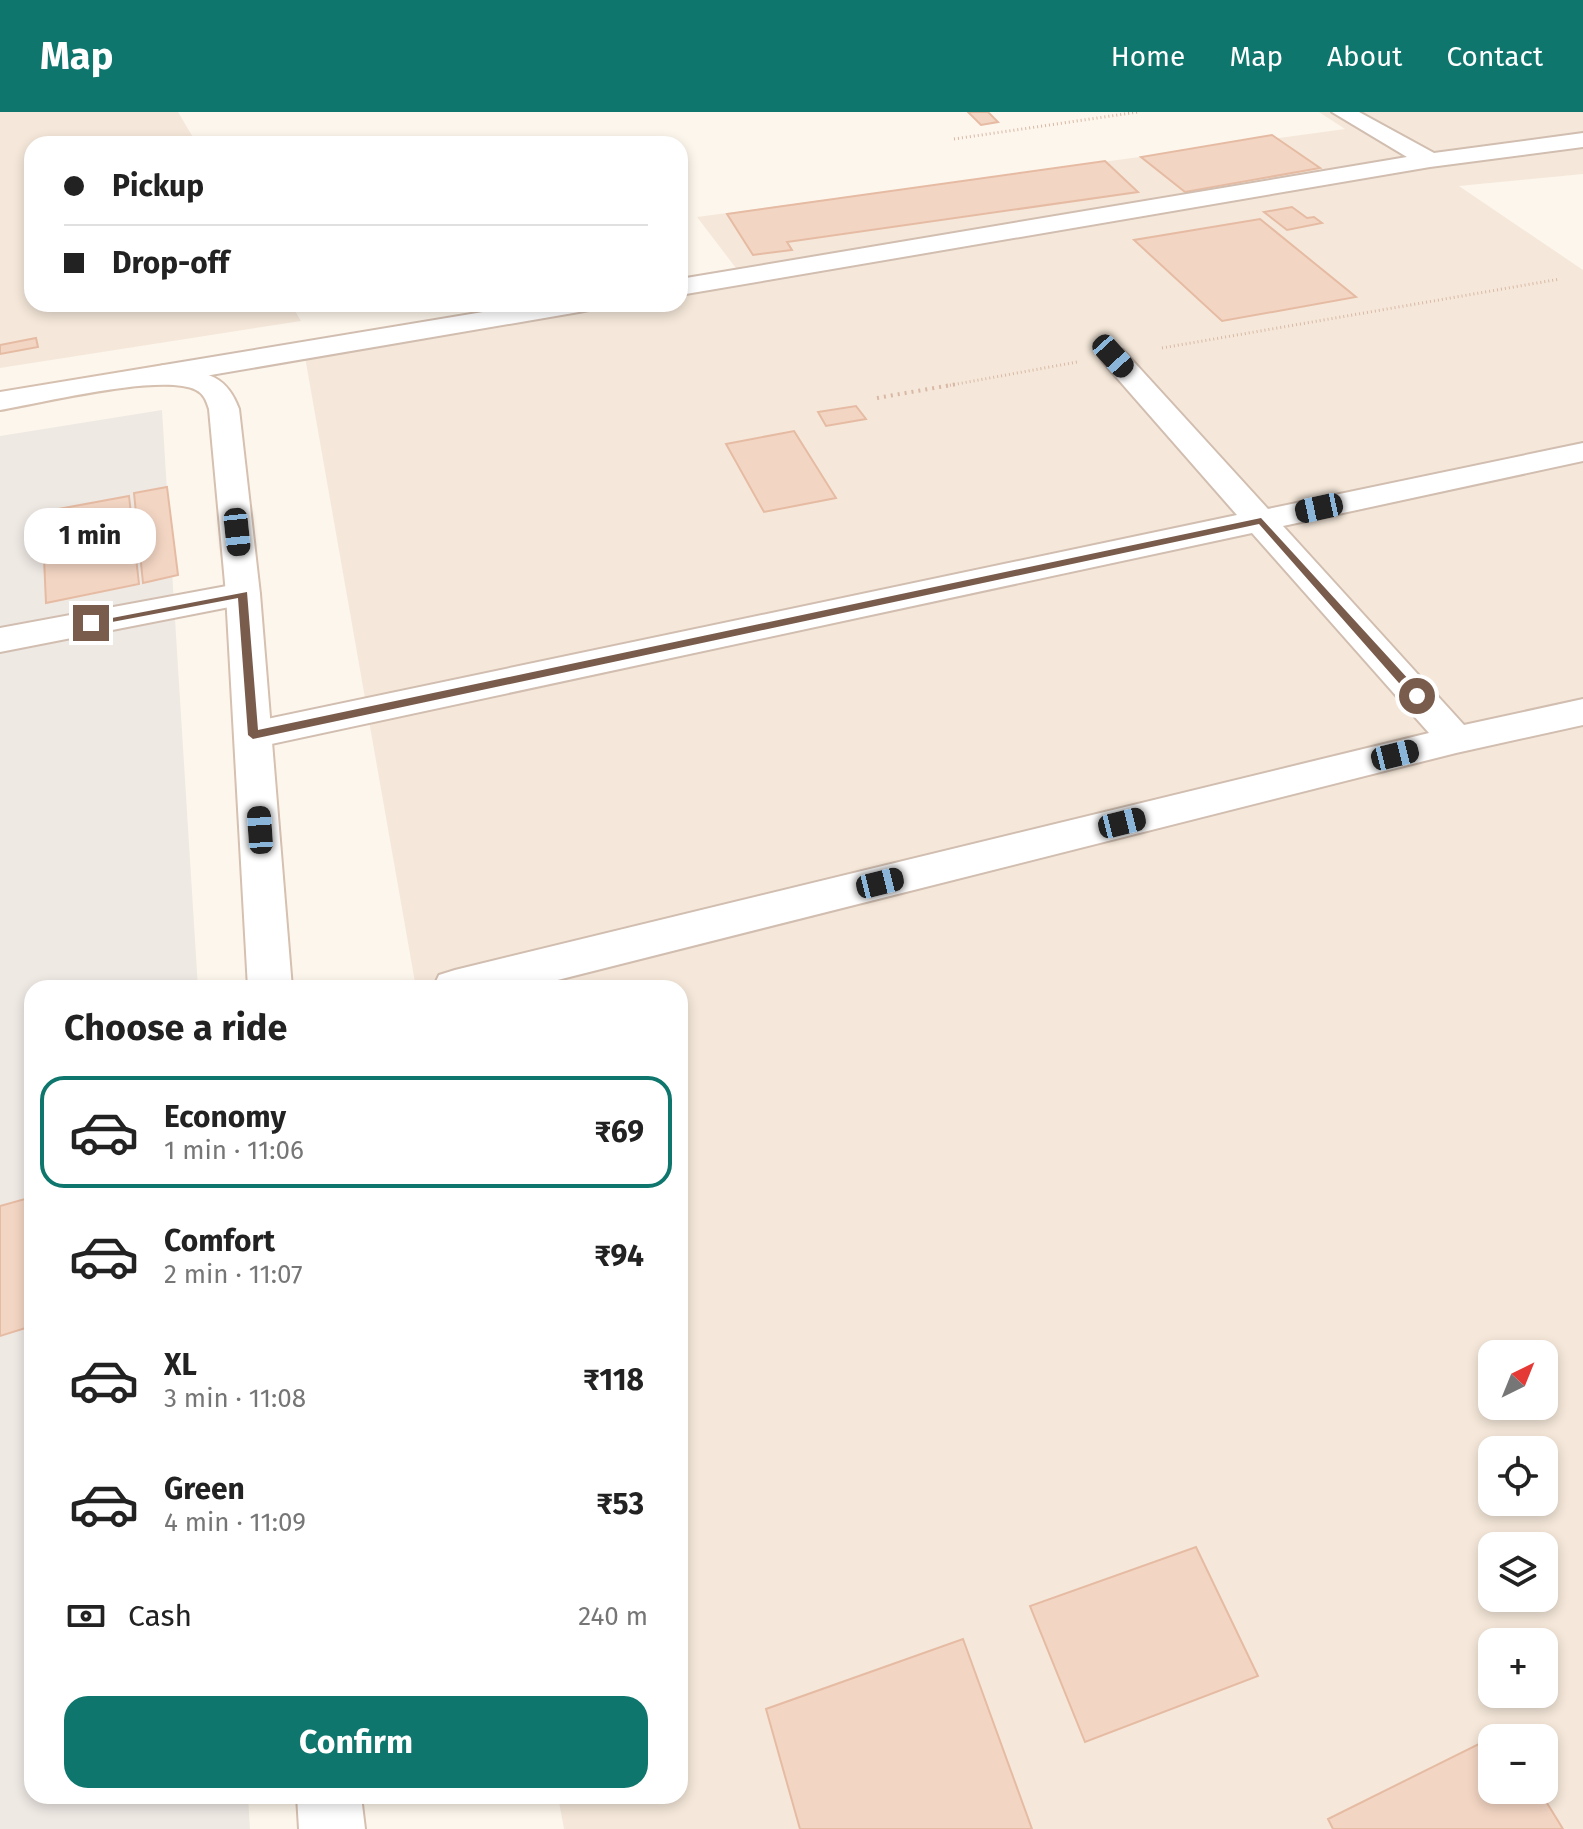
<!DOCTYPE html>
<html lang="en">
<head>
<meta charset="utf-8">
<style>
	:root { --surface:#fff; --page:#f6f6f6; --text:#222; --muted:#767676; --line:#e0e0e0; --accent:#0f766e }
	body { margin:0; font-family:"Fira Sans",sans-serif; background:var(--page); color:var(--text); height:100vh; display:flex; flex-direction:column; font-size:30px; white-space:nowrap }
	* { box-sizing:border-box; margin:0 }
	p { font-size:26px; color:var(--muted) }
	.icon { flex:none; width:44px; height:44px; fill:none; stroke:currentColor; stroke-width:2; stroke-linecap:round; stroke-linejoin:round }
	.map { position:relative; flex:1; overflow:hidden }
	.side { position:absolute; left:24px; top:868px; width:664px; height:824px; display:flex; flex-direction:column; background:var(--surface); border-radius:24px; box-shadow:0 4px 12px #0003 }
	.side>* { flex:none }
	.guide { position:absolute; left:24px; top:24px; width:664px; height:176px; border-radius:24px; box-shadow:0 4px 12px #0003; display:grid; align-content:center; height:176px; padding:0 40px; background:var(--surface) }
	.needle { width:52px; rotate:43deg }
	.tools { position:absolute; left:1478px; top:1228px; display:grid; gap:16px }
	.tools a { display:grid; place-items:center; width:80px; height:80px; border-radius:16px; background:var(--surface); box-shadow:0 4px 12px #0003; font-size:40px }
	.end { position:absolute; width:36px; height:36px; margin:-18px; border:10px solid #7a5c4d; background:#fff; box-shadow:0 0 0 4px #fff }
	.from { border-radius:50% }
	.bubble { position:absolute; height:56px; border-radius:24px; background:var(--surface); box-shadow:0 4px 12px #0003; font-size:26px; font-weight:700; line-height:56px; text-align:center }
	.car { position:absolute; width:24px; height:48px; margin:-24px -12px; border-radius:10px; box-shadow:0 0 6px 2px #0007; background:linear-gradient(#222 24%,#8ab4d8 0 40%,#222 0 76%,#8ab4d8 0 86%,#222 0) }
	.guide b { display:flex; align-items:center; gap:28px; height:76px; font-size:30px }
	.guide b+b { border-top:2px solid var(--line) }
	.guide i { width:20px; height:20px; background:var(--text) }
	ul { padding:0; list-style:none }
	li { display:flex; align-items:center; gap:24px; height:112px; margin:0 16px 12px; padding:0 24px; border:4px solid transparent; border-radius:24px }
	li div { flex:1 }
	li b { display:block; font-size:30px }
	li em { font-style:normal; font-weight:700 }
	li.active { border-color:var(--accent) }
	li>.icon { width:72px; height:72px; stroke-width:1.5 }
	h2 { padding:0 40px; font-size:36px; line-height:96px }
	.pay { display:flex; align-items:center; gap:20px; height:88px; padding:0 40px; font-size:30px }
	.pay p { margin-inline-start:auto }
	.button { display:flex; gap:16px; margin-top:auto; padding:16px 40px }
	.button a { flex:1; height:92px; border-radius:24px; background:var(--accent); color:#fff; font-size:32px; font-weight:700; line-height:92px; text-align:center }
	header { display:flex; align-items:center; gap:48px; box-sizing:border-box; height:112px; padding:0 40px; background:var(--accent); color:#fff }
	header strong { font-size:38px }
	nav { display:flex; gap:44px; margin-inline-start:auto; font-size:28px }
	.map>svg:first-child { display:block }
</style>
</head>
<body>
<header>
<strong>Map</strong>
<nav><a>Home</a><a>Map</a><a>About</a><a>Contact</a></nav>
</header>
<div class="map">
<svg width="1583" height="1717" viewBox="0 0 1583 1717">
	<rect width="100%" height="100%" fill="#fdf6ec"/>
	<path fill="#f5e8da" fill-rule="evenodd" d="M0,0H178L197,32H32V192H291L301,209L0,256Z
		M1319,0H1583V62L1459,74L1583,158V1717H564L558,1684H680V876H416L305,245L612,192H680V180L745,168L697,105L1345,17ZM1492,1242H1544V1294H1492ZM1492,1338H1544V1390H1492ZM1492,1434H1544V1486H1492ZM1492,1530H1544V1582H1492ZM1492,1626H1544V1678H1492Z"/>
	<path fill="#efe9e4" d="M162,298L198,876H32V1684H248L250,1717H0V324Z"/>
	<path fill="#f3d5c3" stroke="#e6bba3" stroke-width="2" d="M968,0H988L998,10L981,13Z
		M1272,23L1320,56L1185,80L1141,45Z
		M1105,49L1138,80L787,130L792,138L753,143L727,102Z
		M1292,95L1307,106L1314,105L1322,111L1287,118L1264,100Z
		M1260,107L1356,185L1222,209L1134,128Z
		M36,226L38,235L0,242V233Z
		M856,294L866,307L826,314L818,300Z
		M794,319L836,386L764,400L726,332Z
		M167,375L178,463L143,471L134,381Z
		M129,384L139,472L46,491L42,400Z
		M32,1085V1214L0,1224V1094Z
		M1196,1435L1258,1564L1085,1630L1030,1494Z
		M963,1527L1032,1717H800L766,1597Z
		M1503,1620L1507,1626H1492V1678H1539L1563,1717H1333L1328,1707Z"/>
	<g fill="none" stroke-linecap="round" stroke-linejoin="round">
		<g stroke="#d1beb0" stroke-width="4">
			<path id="street" d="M1332,0H1359L1434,41L1583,21V35L1430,55L680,183V167L1407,45Z
				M531,192H593L589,198L579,200L164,271L154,268L150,262L154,256L164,253Z
				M1113,235L1123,238L1268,397L1583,331V349L1283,414L1464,613L1583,587V613L1456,641L526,876H433L439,863L455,858L1429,621L1252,421L253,636L240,632L234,623L240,614L253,610L1237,403L1103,250L1099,244L1103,238Z
				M243,471L255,474L260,482L255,490L0,540V516Z"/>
		</g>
		<g stroke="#d6c0b0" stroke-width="4">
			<path id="secondary" d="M164,253C200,261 225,258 239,297L260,482L292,876H248L226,482L209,297C206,288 204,282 196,278C162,261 42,291 0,298V280Z
				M297,1684H361L365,1717H299Z"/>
		</g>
		<path stroke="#d9b8a5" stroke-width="3" stroke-dasharray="1 3" stroke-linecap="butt" d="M954,27L1138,0
			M1162,236L1560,167
			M946,274L1077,250"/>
		<path stroke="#d9b8a5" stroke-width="4" stroke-dasharray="2 5" stroke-linecap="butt" d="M877,286L957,272"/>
		<use href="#street" fill="#fff" fill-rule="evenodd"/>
		<use href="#secondary" fill="#fff" fill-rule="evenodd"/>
	</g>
	<path fill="#7a5c4d" d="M1261,406L1421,581V587H1413L1259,412L253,627L248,623L238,486L91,514L86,511L247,480L258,618Z"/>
</svg>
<div class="tools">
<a><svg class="needle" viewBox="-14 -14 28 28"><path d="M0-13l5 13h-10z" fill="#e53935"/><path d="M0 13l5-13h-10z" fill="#767676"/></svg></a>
<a><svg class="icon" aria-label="locate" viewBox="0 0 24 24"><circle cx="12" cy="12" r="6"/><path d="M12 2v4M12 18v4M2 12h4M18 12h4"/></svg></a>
<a><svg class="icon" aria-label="layers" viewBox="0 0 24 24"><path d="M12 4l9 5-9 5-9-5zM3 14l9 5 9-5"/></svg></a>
<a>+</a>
<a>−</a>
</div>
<i class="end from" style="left:1417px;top:584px"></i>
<i class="end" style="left:91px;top:511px"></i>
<div class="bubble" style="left:24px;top:396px;width:132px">1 min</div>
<i class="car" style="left:1113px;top:244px;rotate:138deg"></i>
<i class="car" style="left:1319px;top:396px;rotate:258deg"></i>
<i class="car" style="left:237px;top:420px;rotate:174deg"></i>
<i class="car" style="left:1395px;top:643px;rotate:76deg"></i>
<i class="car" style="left:1122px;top:711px;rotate:76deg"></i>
<i class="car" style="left:260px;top:718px;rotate:356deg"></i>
<i class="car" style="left:880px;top:771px;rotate:76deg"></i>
<div class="guide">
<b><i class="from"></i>Pickup</b>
<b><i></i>Drop-off</b>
</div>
<section class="side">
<h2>Choose a ride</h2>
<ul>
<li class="active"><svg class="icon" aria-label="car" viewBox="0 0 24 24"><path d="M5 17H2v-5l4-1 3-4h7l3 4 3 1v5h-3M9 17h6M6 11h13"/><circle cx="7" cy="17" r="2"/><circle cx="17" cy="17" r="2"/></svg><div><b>Economy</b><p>1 min · 11:06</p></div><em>₹69</em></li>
<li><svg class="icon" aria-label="car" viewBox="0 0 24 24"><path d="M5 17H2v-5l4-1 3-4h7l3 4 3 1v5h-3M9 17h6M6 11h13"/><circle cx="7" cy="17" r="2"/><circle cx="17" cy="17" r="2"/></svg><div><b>Comfort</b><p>2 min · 11:07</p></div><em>₹94</em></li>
<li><svg class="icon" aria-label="car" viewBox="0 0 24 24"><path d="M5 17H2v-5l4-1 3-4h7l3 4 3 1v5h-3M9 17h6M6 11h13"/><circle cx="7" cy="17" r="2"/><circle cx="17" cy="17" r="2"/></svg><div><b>XL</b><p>3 min · 11:08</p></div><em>₹118</em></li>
<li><svg class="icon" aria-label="car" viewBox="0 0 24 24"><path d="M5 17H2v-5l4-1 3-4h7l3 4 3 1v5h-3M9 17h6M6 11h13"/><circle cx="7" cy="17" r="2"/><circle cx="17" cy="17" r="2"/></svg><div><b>Green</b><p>4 min · 11:09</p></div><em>₹53</em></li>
</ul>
<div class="pay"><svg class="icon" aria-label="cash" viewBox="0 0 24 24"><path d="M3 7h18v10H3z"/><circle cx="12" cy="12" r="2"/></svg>Cash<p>240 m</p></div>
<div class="button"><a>Confirm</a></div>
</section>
</div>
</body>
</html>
